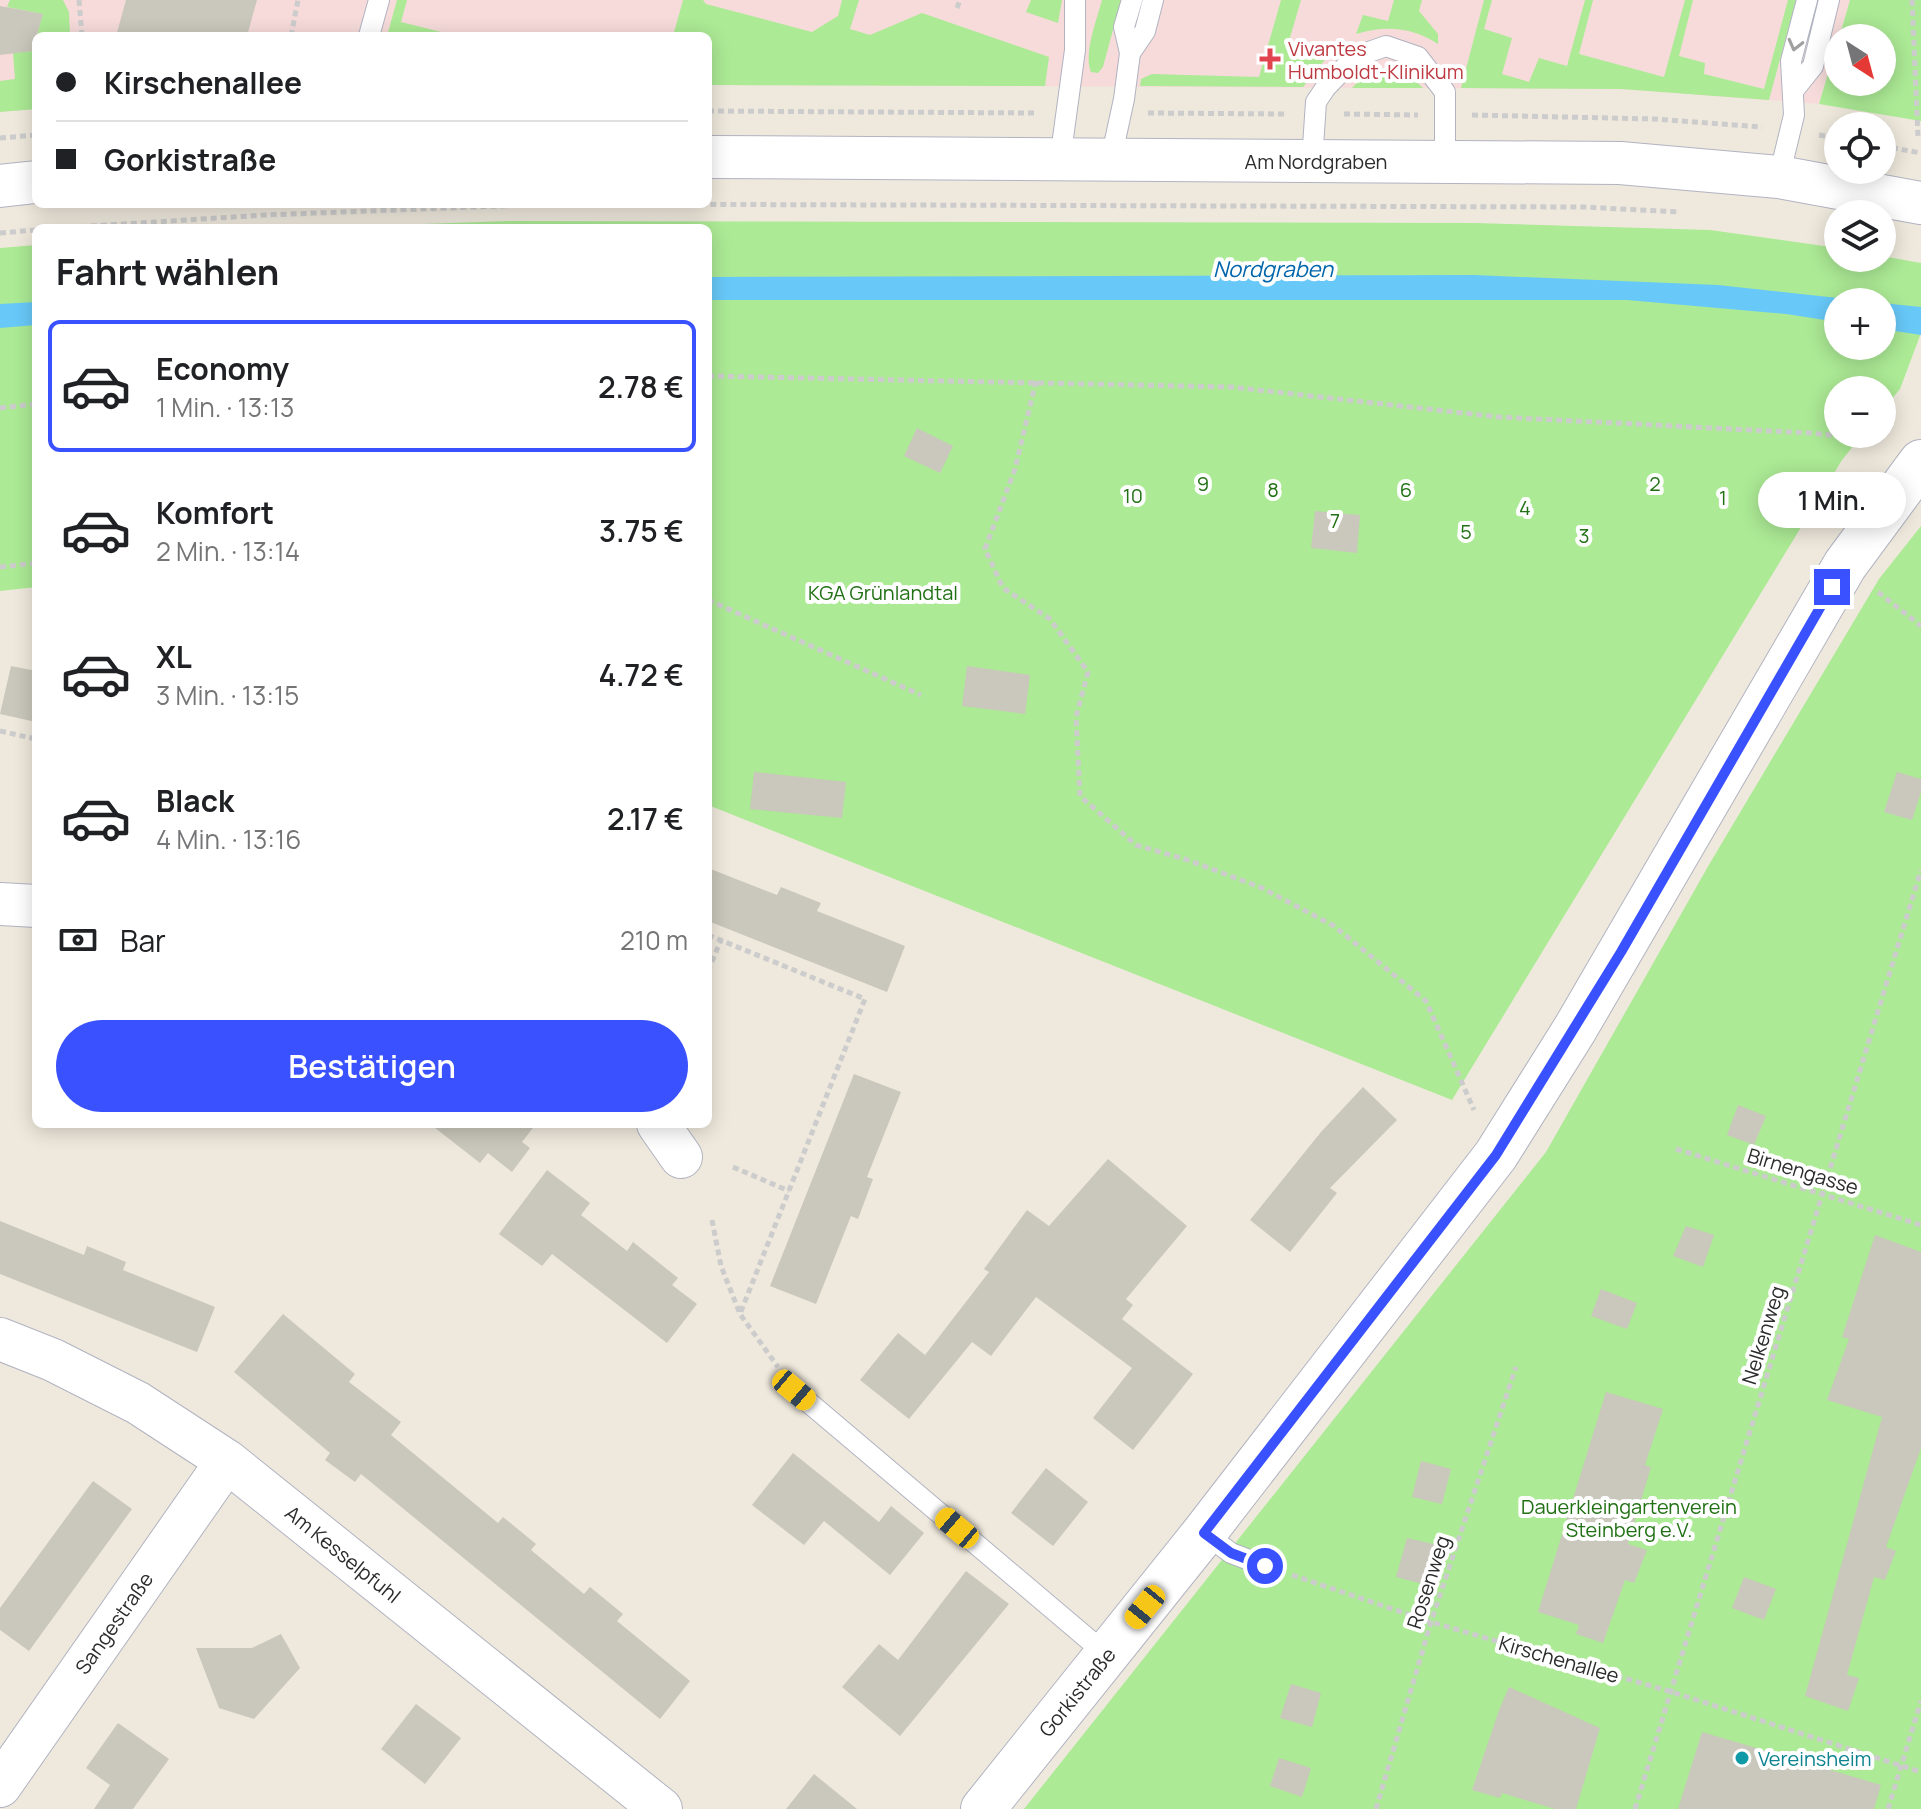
<!DOCTYPE html>
<html lang="de">
<head>
<meta charset="utf-8">
<style>
	:root { --surface:#fff; --page:#f2f2f2; --text:#202124; --muted:#757577; --line:#e0e0e0; --accent:#3a51ff }
	body { margin:0; font-family:Manrope,sans-serif; background:var(--page); color:var(--text); height:100vh; display:flex; flex-direction:column; font-size:30px; white-space:nowrap }
	* { box-sizing:border-box; margin:0 }
	p { font-size:26px; color:var(--muted) }
	.icon { flex:none; width:44px; height:44px; fill:none; stroke:currentColor; stroke-width:2; stroke-linecap:round; stroke-linejoin:round }
	.map { position:relative; flex:1; overflow:hidden }
	.details { position:absolute; left:32px; top:224px; width:680px; height:904px; display:flex; flex-direction:column; background:var(--surface); border-radius:12px; box-shadow:0 4px 20px #0003 }
	.details>* { flex:none }
	.top-card { position:absolute; left:32px; top:32px; width:680px; height:176px; border-radius:12px; box-shadow:0 4px 20px #0003; display:grid; align-content:center; height:176px; padding:0 24px; background:var(--surface) }
	.needle { width:52px; rotate:144deg }
	.tools { position:absolute; left:1824px; top:24px; display:grid; gap:16px }
	.tools a { display:grid; place-items:center; width:72px; height:72px; border-radius:50%; background:var(--surface); box-shadow:0 4px 20px #0003; font-size:40px }
	.end { position:absolute; width:36px; height:36px; margin:-18px; border:10px solid #3a51ff; background:#fff; box-shadow:0 0 0 4px #fff }
	.from { border-radius:50% }
	.bubble { position:absolute; height:56px; border-radius:28px; background:var(--surface); box-shadow:0 4px 20px #0003; font-size:26px; font-weight:600; line-height:56px; text-align:center }
	.car { position:absolute; width:24px; height:48px; margin:-24px -12px; border-radius:10px; box-shadow:0 0 6px 2px #0007; background:linear-gradient(#f5c518 24%,#345 0 40%,#f5c518 0 76%,#345 0 86%,#f5c518 0) }
	.top-card b { display:flex; align-items:center; gap:28px; height:76px; font-size:30px }
	.top-card b+b { border-top:2px solid var(--line) }
	.top-card i { width:20px; height:20px; background:var(--text) }
	ul { padding:0; list-style:none }
	li { display:flex; align-items:center; gap:24px; height:132px; margin:0 16px 12px; padding:0 8px; border:4px solid transparent; border-radius:12px }
	li div { flex:1 }
	li b { display:block; font-size:30px }
	li em { font-style:normal; font-weight:600 }
	li.active { border-color:var(--accent) }
	li>.icon { width:72px; height:72px; stroke-width:1.5 }
	h2 { padding:0 24px; font-size:36px; line-height:96px }
	.pay { display:flex; align-items:center; gap:20px; height:88px; padding:0 24px; font-size:30px }
	.pay p { margin-inline-start:auto }
	.action { display:flex; gap:16px; margin-top:auto; padding:16px 24px }
	.action a { flex:1; height:92px; border-radius:48px; background:var(--accent); color:#fff; font-size:32px; font-weight:600; line-height:92px; text-align:center }
	.map>svg:first-child { display:block }
</style>
</head>
<body>
<div class="map">
<svg width="1921" height="1809" viewBox="0 0 1921 1809">
	<rect width="100%" height="100%" fill="#efe9dd"/>
	<path fill="#f6dbda" d="M0,0H1850L1819,104L1621,89L708,85V36H36V109L0,112Z"/>
	<path fill="#acea95" fill-rule="evenodd" d="M10,0H63L69,12L70,36H37L42,14L7,7Z
		M397,0H407L401,22L457,36H387Z
		M683,0H703L706,4L812,32L838,16L842,0H859L850,29L870,35L922,13L1049,57L1045,86L708,85V36H673Z
		M1031,0H1062L1058,23L1026,12Z
		M1102,0H1121L1103,67L1098,73L1091,72C1083,53 1097,20 1102,0Z
		M1281,0H1301L1287,48L1328,56L1303,87L1140,86L1141,79L1152,74L1259,77Z
		M1394,0H1422L1419,11L1438,34V44C1412,27 1386,25 1356,34L1363,15L1388,21Z
		M1484,0H1492L1484,29L1512,38L1502,74L1529,82L1539,58L1567,66L1585,0H1593L1579,54L1664,77L1685,0H1693L1679,56L1705,63L1704,74L1764,89L1788,0H1796L1769,100L1621,89L1461,88Z
		M1850,0H1921V121L1819,104L1838,40V82H1882V38H1839Z
		M36,38V109L0,112V81L15,79L13,53L32,51Z
		M1396,70L1406,72L1423,88H1352C1364,74 1379,71 1396,70Z
		M508,221L1475,223L1710,230L1838,248V258H1882V256L1921,263V333L1900,389L1882,411V390H1838V434H1863L1842,460L1452,1100L708,805V228H309ZM1838,302H1882V346H1838Z
		M36,245V587L0,591V248Z
		M1921,526V1809H1024L1546,1152L1710,863L1879,579Z"/>
	<path fill="#68c9f9" d="M1474,275L1718,285L1875,302H1838V322L1786,314L1627,300H708V277Z
		M36,302V325L0,328V304Z
		M1882,303L1921,307V335L1882,329Z"/>
	<path fill="#cac7bc" d="M126,0H257L247,36H116Z
		M0,6L43,14L32,51L0,55Z
		M917,428L953,446L940,473L904,456Z
		M1315,511L1360,515L1357,553L1311,548Z
		M11,666L36,671V722L0,714Z
		M967,666L1030,675L1025,714L962,706Z
		M754,772L846,782L842,818L750,809Z
		M1897,772L1921,779V792L1912,820L1884,812Z
		M708,868L777,895L781,887L821,903L817,911L905,946L887,992L708,921Z
		M854,1074L901,1092L867,1177L873,1179L858,1219L851,1216L816,1304L770,1286Z
		M1363,1087L1397,1120L1330,1188L1337,1193L1290,1252L1250,1220L1321,1132Z
		M1738,1105L1766,1116L1754,1145L1727,1135Z
		M430,1124H536L522,1142L530,1148L512,1172L488,1153L480,1163Z
		M1108,1159L1187,1226L1126,1299L1133,1305L1122,1319L1193,1374L1133,1450L1093,1418L1132,1368L1036,1297L991,1356L972,1342L909,1419L860,1380L898,1333L925,1355L989,1272L984,1269L1027,1210L1049,1226Z
		M547,1170L590,1203L581,1215L627,1251L633,1242L678,1278L672,1285L697,1304L667,1343L552,1254L542,1266L499,1234Z
		M0,1221L84,1255L87,1246L126,1262L123,1270L215,1307L197,1352L0,1274Z
		M1686,1226L1714,1235L1703,1267L1673,1256Z
		M1875,1235L1921,1252V1448L1886,1547L1896,1551L1885,1580L1874,1577L1847,1675L1859,1678L1848,1711L1805,1696L1882,1417L1827,1400L1849,1339L1842,1337Z
		M1601,1289L1637,1303L1627,1329L1591,1316Z
		M283,1314L355,1374L349,1382L401,1422L391,1435L498,1523L503,1517L536,1544L531,1550L584,1594L590,1587L623,1614L617,1621L690,1681L660,1719L361,1474L355,1482L325,1460L330,1453L234,1372Z
		M1606,1392L1663,1409L1645,1465L1651,1467L1628,1544L1647,1550L1634,1583L1625,1580L1603,1643L1576,1634L1579,1625L1538,1612Z
		M793,1453L879,1522L891,1506L924,1533L890,1575L824,1521L804,1545L752,1505Z
		M1421,1461L1451,1469L1442,1504L1412,1497Z
		M1046,1468L1088,1502L1053,1546L1011,1513Z
		M93,1481L132,1509L29,1651L0,1630V1608Z
		M1407,1538L1438,1545L1427,1585L1396,1577Z
		M966,1571L1009,1604L900,1736L842,1687L879,1644L898,1660Z
		M1744,1577L1776,1589L1764,1620L1732,1608Z
		M281,1634L300,1668L254,1719L219,1708L196,1648H252Z
		M1291,1684L1321,1693L1312,1727L1280,1718Z
		M1509,1687L1600,1728L1576,1809H1555L1502,1793L1500,1798L1472,1790L1499,1710Z
		M416,1704L461,1738L425,1784L381,1749Z
		M118,1723L169,1759L133,1809H94L110,1785L86,1768Z
		M1702,1732L1881,1785L1874,1809H1678Z
		M1279,1758L1311,1768L1302,1797L1270,1786Z
		M814,1774L857,1809H786Z"/>
	<g fill="none" stroke-linecap="round" stroke-linejoin="round">
		<g stroke="#b1b3c1" stroke-width="22">
			<path id="lane" d="M369,36L379,0
				M1130,53L1145,31L1153,0
				M1793,91L1813,66L1829,0
				M1111,159L1124,99L1130,53L1124,27L1132,0
				M1060,160L1075,50V0
				M1312,161L1316,102L1326,87L1355,57L1386,46L1418,57L1445,92V162
				M1779,177L1794,115L1791,61L1807,0
				M794,1390L1107,1655
				M1204,1533L1231,1553L1265,1566"/>
		</g>
		<g stroke="#b1b3c1" stroke-width="44">
			<path id="street" d="M708,157L1620,163L1779,177L1921,203
				M0,186L36,182
				M0,904L36,906
				M658,1124L681,1157
				M0,1339L53,1360L138,1403L227,1461L661,1809
				M0,1786L227,1461"/>
		</g>
		<g stroke="#b1b3c1" stroke-width="46">
			<path id="secondary" d="M983,1809L1204,1533L1496,1155L1575,1029L1845,565L1921,462"/>
		</g>
		<path stroke="#ccc" stroke-width="5" stroke-dasharray="6 4" stroke-linecap="butt" d="M79,0L82,36
			M1912,0L1918,137
			M957,8L960,0
			M291,36L298,0
			M708,111L1038,113
			M1148,113L1286,114
			M1344,114L1418,115
			M1472,115L1655,119L1762,127
			M1819,135L1838,138
			M0,138L36,135
			M1882,146L1921,153
			M61,228L265,215L552,204L1584,207L1679,212
			M0,233L36,230
			M708,376L1231,387L1499,417L1810,433L1869,439
			M1036,381L1015,469L985,549L1003,588L1050,619L1088,672L1076,717L1080,796L1136,845L1188,860L1262,888L1334,926L1426,1001L1474,1110
			M0,408L36,404
			M0,567L36,563
			M1878,592L1921,626
			M708,600L921,695
			M0,731L36,739
			M708,935L865,999L740,1314
			M708,971L721,940
			M1676,1149L1921,1225
			M733,1167L789,1191
			M712,1220L721,1266L740,1314L778,1367
			M1292,1575L1431,1622L1672,1692L1921,1772
			M1376,1809L1431,1622L1516,1367
			M1635,1809L1921,870
			M1888,1809L1921,1701"/>
		<use href="#lane" stroke="#fff" stroke-width="20"/>
		<use href="#street" stroke="#fff" stroke-width="42"/>
		<use href="#secondary" stroke="#fff" stroke-width="44"/>
	</g>
	<defs><path id="oneway-chevron" d="M-2-3.5L2.5 0L-2 3.5" fill="none" stroke-width="1.6" stroke-linecap="round" stroke-linejoin="round" transform="scale(2)"/></defs>
	<use stroke="#a0a0a0" href="#oneway-chevron" transform="translate(1795 45) rotate(104)"/>
	<g fill="none" stroke-linecap="round" stroke-linejoin="round">
		<path stroke="#3a51ff" stroke-width="10" d="M1265,1566L1231,1553L1204,1533L1496,1155L1621,952L1832,587"/>
	</g>
	<path fill="#e0444e" stroke="#fff" stroke-width="3" d="M1266 47h8v8h8v8h-8v8h-8v-8h-8v-8h8z"/>
	<circle fill="#0f9aa8" stroke="#fff" stroke-width="3" cx="1742" cy="1758" r="8"/>
	<g text-anchor="middle" dominant-baseline="central" stroke-width="8" stroke-linejoin="round" paint-order="stroke">
		<g font-size="20" fill="#be3a42" stroke="#fff" text-anchor="start">
			<text x="1288" y="48">Vivantes<tspan x="1288" dy="23">Humboldt-Klinikum</tspan></text>
		</g>
		<g font-size="20" fill="#2c2c2c" stroke="#fff">
			<text x="1316" y="161">Am Nordgraben</text>
			<text transform="translate(1803 1171) rotate(17)">Birnengasse</text>
			<text transform="translate(1763 1335) rotate(-73)">Nelkenweg</text>
			<text transform="translate(343 1554) rotate(39)">Am Kesselpfuhl</text>
			<text transform="translate(1428 1582) rotate(-72)">Rosenweg</text>
			<text transform="translate(114 1623) rotate(-55)">Sangestraße</text>
			<text transform="translate(1559 1659) rotate(16)">Kirschenallee</text>
			<text transform="translate(1077 1692) rotate(-51)">Gorkistraße</text>
		</g>
		<g font-size="20" fill="#217114" stroke="#fff">
			<text x="1203" y="483">9</text>
			<text x="1655" y="483">2</text>
			<text x="1273" y="489">8</text>
			<text x="1406" y="489">6</text>
			<text x="1133" y="495">10</text>
			<text x="1723" y="497">1</text>
			<text x="1525" y="507">4</text>
			<text x="1335" y="520">7</text>
			<text x="1466" y="531">5</text>
			<text x="1584" y="535">3</text>
			<text x="883" y="592">KGA Grünlandtal</text>
			<text x="1629" y="1506">Dauerkleingartenverein<tspan x="1629" dy="23">Steinberg e.V.</tspan></text>
		</g>
		<g font-size="20" fill="#0d838f" stroke="#fff" text-anchor="start">
			<text x="1758" y="1758">Vereinsheim</text>
		</g>
		<g font-size="22" font-style="italic" fill="#0165ab" stroke="#fff">
			<text x="1273" y="269">Nordgraben</text>
		</g>
	</g>
</svg>
<div class="tools">
<a><svg class="needle" viewBox="-14 -14 28 28"><path d="M0-13l5 13h-10z" fill="#e53935"/><path d="M0 13l5-13h-10z" fill="#757577"/></svg></a>
<a><svg class="icon" aria-label="locate" viewBox="0 0 24 24"><circle cx="12" cy="12" r="6"/><path d="M12 2v4M12 18v4M2 12h4M18 12h4"/></svg></a>
<a><svg class="icon" aria-label="layers" viewBox="0 0 24 24"><path d="M12 4l9 5-9 5-9-5zM3 14l9 5 9-5"/></svg></a>
<a>+</a>
<a>−</a>
</div>
<i class="end from" style="left:1265px;top:1566px"></i>
<i class="end" style="left:1832px;top:587px"></i>
<div class="bubble" style="left:1758px;top:472px;width:148px">1 Min.</div>
<i class="car" style="left:794px;top:1390px;rotate:130deg"></i>
<i class="car" style="left:957px;top:1528px;rotate:310deg"></i>
<i class="car" style="left:1145px;top:1607px;rotate:219deg"></i>
<div class="top-card">
<b><i class="from"></i>Kirschenallee</b>
<b><i></i>Gorkistraße</b>
</div>
<section class="details">
<h2>Fahrt wählen</h2>
<ul>
<li class="active"><svg class="icon" aria-label="car" viewBox="0 0 24 24"><path d="M5 17H2v-5l4-1 3-4h7l3 4 3 1v5h-3M9 17h6M6 11h13"/><circle cx="7" cy="17" r="2"/><circle cx="17" cy="17" r="2"/></svg><div><b>Economy</b><p>1 Min. · 13:13</p></div><em>2.78 €</em></li>
<li><svg class="icon" aria-label="car" viewBox="0 0 24 24"><path d="M5 17H2v-5l4-1 3-4h7l3 4 3 1v5h-3M9 17h6M6 11h13"/><circle cx="7" cy="17" r="2"/><circle cx="17" cy="17" r="2"/></svg><div><b>Komfort</b><p>2 Min. · 13:14</p></div><em>3.75 €</em></li>
<li><svg class="icon" aria-label="car" viewBox="0 0 24 24"><path d="M5 17H2v-5l4-1 3-4h7l3 4 3 1v5h-3M9 17h6M6 11h13"/><circle cx="7" cy="17" r="2"/><circle cx="17" cy="17" r="2"/></svg><div><b>XL</b><p>3 Min. · 13:15</p></div><em>4.72 €</em></li>
<li><svg class="icon" aria-label="car" viewBox="0 0 24 24"><path d="M5 17H2v-5l4-1 3-4h7l3 4 3 1v5h-3M9 17h6M6 11h13"/><circle cx="7" cy="17" r="2"/><circle cx="17" cy="17" r="2"/></svg><div><b>Black</b><p>4 Min. · 13:16</p></div><em>2.17 €</em></li>
</ul>
<div class="pay"><svg class="icon" aria-label="cash" viewBox="0 0 24 24"><path d="M3 7h18v10H3z"/><circle cx="12" cy="12" r="2"/></svg>Bar<p>210 m</p></div>
<div class="action"><a>Bestätigen</a></div>
</section>
</div>
</body>
</html>
